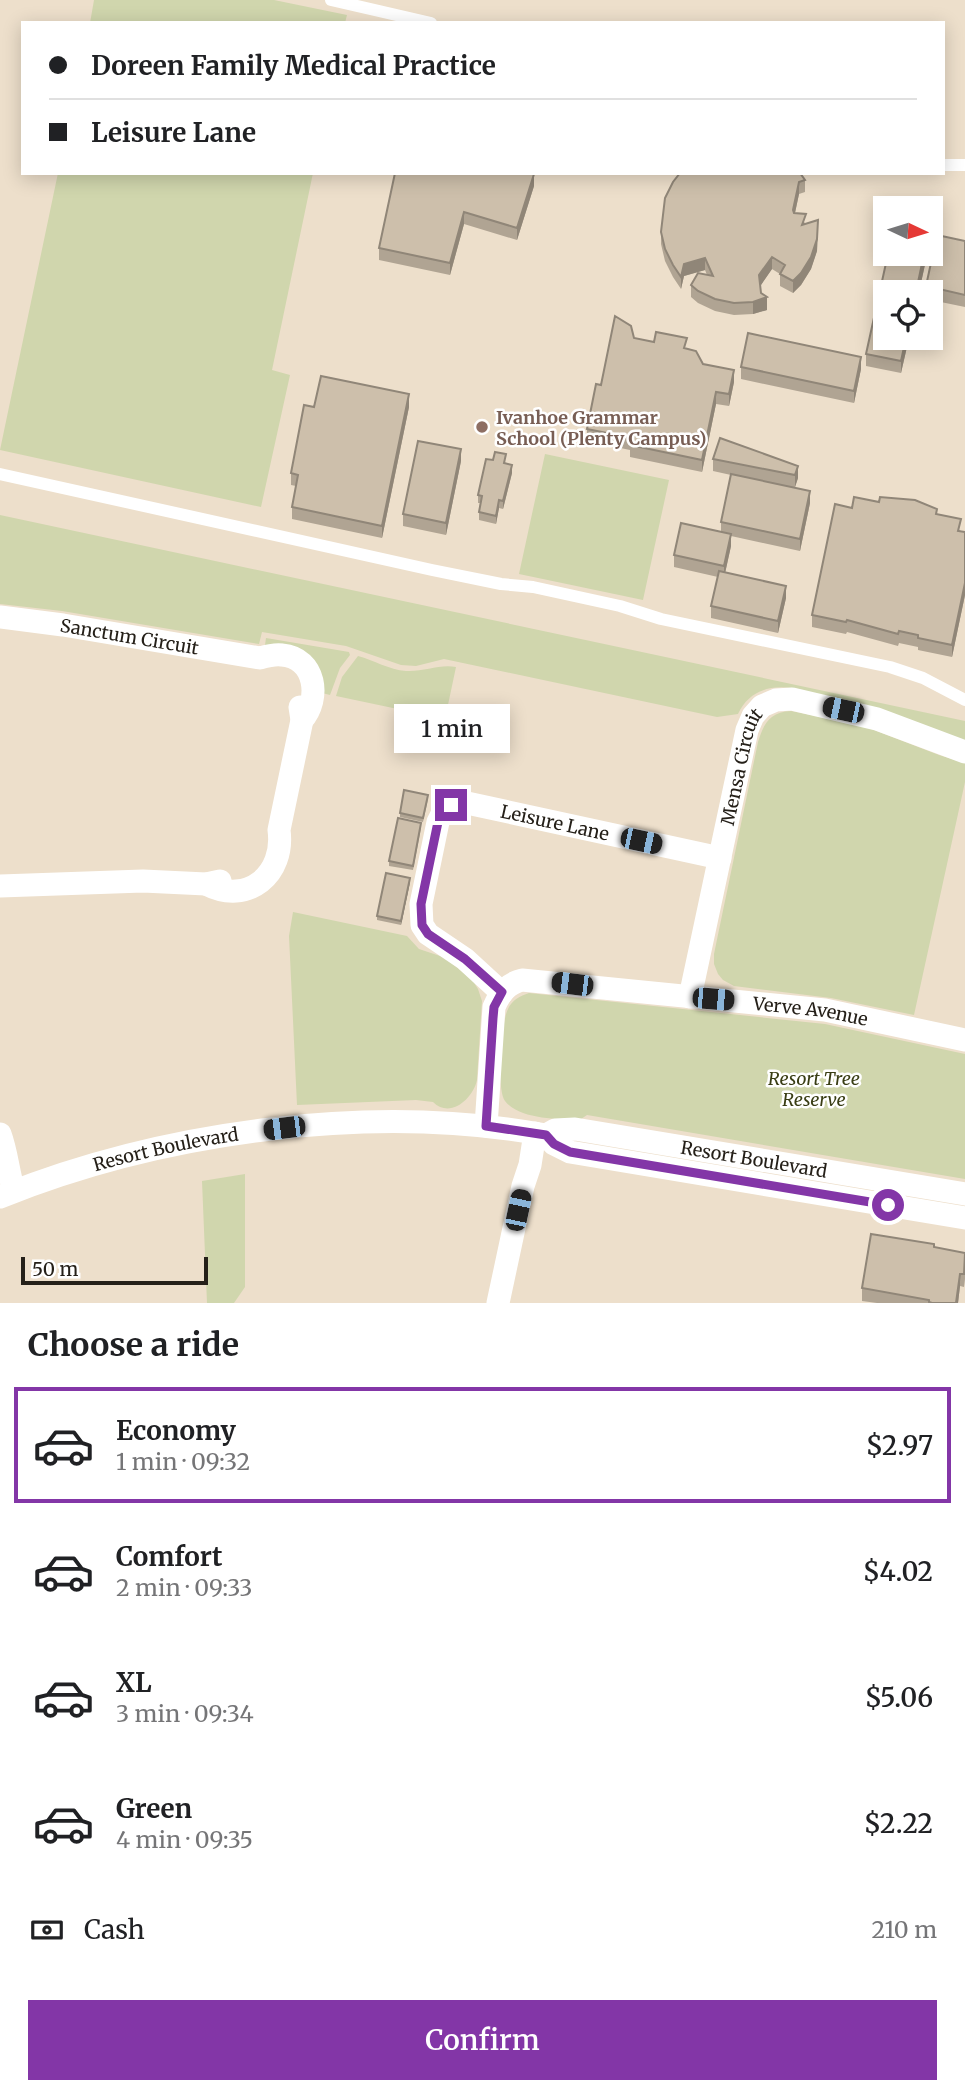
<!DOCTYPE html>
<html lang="en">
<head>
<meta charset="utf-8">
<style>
	:root { --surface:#fff; --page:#f2f2f2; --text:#202124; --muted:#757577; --line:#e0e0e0; --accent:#8336a7 }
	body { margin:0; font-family:Merriweather,serif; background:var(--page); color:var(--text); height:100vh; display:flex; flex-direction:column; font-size:26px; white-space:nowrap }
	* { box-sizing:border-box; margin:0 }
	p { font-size:23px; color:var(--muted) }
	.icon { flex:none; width:38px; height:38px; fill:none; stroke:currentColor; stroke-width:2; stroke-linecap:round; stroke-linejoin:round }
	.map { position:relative; height:1303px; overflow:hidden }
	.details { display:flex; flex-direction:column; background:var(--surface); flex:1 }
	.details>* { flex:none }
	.banner { position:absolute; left:21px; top:21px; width:924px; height:154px; border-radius:0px; box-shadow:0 4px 18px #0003; display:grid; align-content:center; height:154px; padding:0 28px; background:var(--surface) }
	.needle { width:46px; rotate:94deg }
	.fabs { position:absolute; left:873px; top:196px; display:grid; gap:14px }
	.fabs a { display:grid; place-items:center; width:70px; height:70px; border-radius:0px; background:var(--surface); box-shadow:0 4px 18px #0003; font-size:35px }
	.scale { position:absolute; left:21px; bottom:18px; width:187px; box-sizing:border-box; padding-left:7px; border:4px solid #252019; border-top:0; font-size:19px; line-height:24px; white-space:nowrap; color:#252019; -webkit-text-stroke:5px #fff; paint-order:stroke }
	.end { position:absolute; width:32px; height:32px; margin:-16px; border:9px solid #8336a7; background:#fff; box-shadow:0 0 0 4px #fff }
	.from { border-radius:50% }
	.bubble { position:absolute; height:49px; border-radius:0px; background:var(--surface); box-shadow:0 4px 18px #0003; font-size:23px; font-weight:600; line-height:49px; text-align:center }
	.car { position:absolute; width:21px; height:42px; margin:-21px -10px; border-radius:9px; box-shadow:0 0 5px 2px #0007; background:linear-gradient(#222 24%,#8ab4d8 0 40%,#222 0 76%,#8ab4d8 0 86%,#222 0) }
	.banner b { display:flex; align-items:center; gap:24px; height:66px; font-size:26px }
	.banner b+b { border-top:2px solid var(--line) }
	.banner i { width:18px; height:18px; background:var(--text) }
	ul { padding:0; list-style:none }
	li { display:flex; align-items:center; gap:21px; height:116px; margin:0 14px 10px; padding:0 14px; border:4px solid transparent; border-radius:0px }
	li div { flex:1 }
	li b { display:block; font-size:26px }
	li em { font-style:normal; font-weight:600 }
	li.current { border-color:var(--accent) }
	li>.icon { width:63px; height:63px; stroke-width:1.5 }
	h2 { padding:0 28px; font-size:32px; line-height:84px }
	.pay { display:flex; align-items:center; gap:18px; height:77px; padding:0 28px; font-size:26px }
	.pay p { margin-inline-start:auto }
	.action { display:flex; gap:14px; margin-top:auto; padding:14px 28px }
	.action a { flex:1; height:80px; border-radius:0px; background:var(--accent); color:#fff; font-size:28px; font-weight:600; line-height:80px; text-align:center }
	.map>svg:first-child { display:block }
</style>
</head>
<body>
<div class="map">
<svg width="965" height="1303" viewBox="0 0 965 1303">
	<rect width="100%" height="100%" fill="#eddfcb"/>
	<path fill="#d0d6ad" d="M94,0H274L347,15L345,23H90Z
		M58,173H313L272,370L290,375L261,507L0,450Z
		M545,454L669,480L643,600L519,574Z
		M0,515L965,721V742L879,709L791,688C768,685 748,692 738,714L717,717L444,659L416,666L401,665L346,646L262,632L259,644L62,611L0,604Z
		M266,638L349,652L350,655L340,668L330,695L322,693C322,648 302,653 265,645Z
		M358,656C374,660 389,670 406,671C424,672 439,664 456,667L445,719L336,696L342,677Z
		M791,711L861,725L939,755L965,763V782L914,1015L831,998L734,986L723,980L718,974L714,964V954L758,742C764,723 770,712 791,711Z
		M293,912L407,936L419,949L446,958L473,981L478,989L482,1001L477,1080C473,1099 450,1119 433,1102L416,1100L297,1105L289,936Z
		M529,993L825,1024L965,1054V1179L587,1115L578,1121C557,1118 520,1120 505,1101C496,1089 501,1022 508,1009C512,1000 520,996 529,993Z
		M245,1174V1287L234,1303H207L202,1181Z"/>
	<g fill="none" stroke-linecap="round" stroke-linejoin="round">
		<path stroke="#fff" stroke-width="12" d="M331,0L431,23
			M943,165H965
			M0,474L432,570L501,584L533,587L620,606L661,619L890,667L923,678L965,700"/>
		<g stroke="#fff" stroke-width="23">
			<path id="s1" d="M0,617L63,625L260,658C267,656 275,654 282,655C316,658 321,699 302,720"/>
			<path d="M206,884C248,906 285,874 279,830L302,720L300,707"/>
			<path d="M0,886L143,881L206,884L220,881"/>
			<path id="s2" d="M502,993L465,959L428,934L422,925L421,904L438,822C444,808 452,802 467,803L720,858"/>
			<path id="s3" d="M690,997L747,730L753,716L762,706L776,700L792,699L877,719L965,752"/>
			<path id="s4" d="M486,1126L494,1007C500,993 507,984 522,980L825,1010L965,1040"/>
			<path d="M0,1134C7,1153 8,1172 14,1191"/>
			<path d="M546,1135L554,1144L570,1152L965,1218"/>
			<path id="s5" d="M0,1197C164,1131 372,1103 546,1135L555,1130L575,1129L965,1194"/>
			<path d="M498,1303L523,1186L530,1165L535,1133"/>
		</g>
	</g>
	<path fill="#b0a493" d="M395,173L534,186L517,240L464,224L450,275L379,260V248Z
		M805,180V192L799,194L795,213L806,224L818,232L817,251L811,269L801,285L793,293L780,286V274L772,269L760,286L761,293L767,310L753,314L734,315L715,311L698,303L691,297V285L707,275L705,270L684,276L681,289L673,277L665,261L661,244V232L665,198Z
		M965,241V307L931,300V292H926V286Z
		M888,254H926V260L919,292H886V338H909L901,373L866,366V354Z
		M634,338L687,349L703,364L734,382L729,406L716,404L702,472L630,457V450L587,441V429L601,385Z
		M741,367L861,369L854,403L741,379Z
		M314,407H409L382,538L292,519V507L296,486L291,485V473Z
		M713,459L798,466V478L795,487L810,503L800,551L731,536V546L725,573L786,598L778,633L711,618V606L718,577L674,567V555L721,531V522L731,475L713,471Z
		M461,461L446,535L403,526V514Z
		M506,463L512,473L503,509L499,508L496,524L479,520V512L480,503H478V495Z
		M879,502L937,514L961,531L965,532V595L952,657L918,650V647L899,643L898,646L847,632L846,634L812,627V615L852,508Z
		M428,799L423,822L400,817V813Z
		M421,828L413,870L389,866V861Z
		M410,882L401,925L377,920V916Z
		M934,1247L965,1253V1279L964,1287L960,1286L958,1303H877L862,1301V1288Z"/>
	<path fill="#908678" d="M534,174V186L517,240V228Z
		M799,182V194L793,222V210Z
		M464,212V224L450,275V263Z
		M818,220L817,251L811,269L801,285L793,293V281Z
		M924,254H926V260L919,292H916Z
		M772,257V269L759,288V275Z
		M705,258V270L684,276L681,289V277L684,264Z
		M767,297V310L753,314V302Z
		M906,338H909L901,373V361Z
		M861,357V369L854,403V391Z
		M734,370V382L729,406V394Z
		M716,392V404L702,472V460Z
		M409,394V407L382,538V526Z
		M461,449V461L446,535V523Z
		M512,465V473L503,509V501Z
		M798,466V478L795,487V475Z
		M810,491V503L800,551V539Z
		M499,500V508L496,524V516Z
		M731,534V546L724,578V566Z
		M965,583V595L952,657V645Z
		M786,586V598L778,633V621Z
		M410,878V882L401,925V921Z
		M960,1274V1286L958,1303H956Z"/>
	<path fill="#cdbfab" stroke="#908678" stroke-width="2" d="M395,173H533L534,174L517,228L464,212L450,263L379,248Z
		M680,173H800L805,180L799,182L793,210L794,213L806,214L802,225L818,220L817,239L811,257L801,273L793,281L780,274L785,265L772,257L759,275L761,293L767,297L753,302L734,303L715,299L698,291L691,285L698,273L713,276L705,258L684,264L681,277L673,265L665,249L661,232L665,198L673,182Z
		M937,235L965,241V295L926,286Z
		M888,254H924L916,292H886V338H906L901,361L866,354Z
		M615,316L631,326L634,338L654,342L656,332L687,338L684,348L696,351L703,364L734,370L729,394L716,392L702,460L630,445L632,438L587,429L596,384L601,385Z
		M748,333L861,357L854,391L741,367Z
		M321,376L409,394L382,526L292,507L298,475L291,473L304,405L314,407Z
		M720,438L798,466L795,475L713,459Z
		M418,441L461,449L446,523L403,514Z
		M495,452L506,454L504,463L512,465L503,501L499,500L496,516L479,512L482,496L478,495L486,459L493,460Z
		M731,474L810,491L800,539L721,522Z
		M854,497L879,502L880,497L915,500L937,509L936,514L961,519L958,531L965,532V583L952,645L918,638V635L899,631L898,634L847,620L846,622L812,615L835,504L852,508Z
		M681,523L731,534L724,566L674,555Z
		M719,571L786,586L778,621L711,606Z
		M404,790L428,795L423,818L400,813Z
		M398,818L421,823L413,866L389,861Z
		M386,873L410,878L401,921L377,916Z
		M871,1234L934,1244V1247L965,1253L964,1274H960L956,1303H932L929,1302V1300L862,1288Z"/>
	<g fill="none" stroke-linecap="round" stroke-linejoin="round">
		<path stroke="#8336a7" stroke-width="9" d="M451,805L444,811L438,822L421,904L422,925L428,934L465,959L502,992L494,1007L493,1018L486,1126L546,1135L554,1144L570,1152L888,1205"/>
	</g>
	<circle fill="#8d6e63" stroke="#fff" stroke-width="2.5" cx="482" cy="427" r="7"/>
	<g text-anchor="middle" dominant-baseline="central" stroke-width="5" stroke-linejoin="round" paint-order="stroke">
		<g font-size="18" font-weight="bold" fill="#785e54" stroke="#fff" text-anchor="start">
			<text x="496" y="417">Ivanhoe Grammar<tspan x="496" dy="21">School (Plenty Campus)</tspan></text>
		</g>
		<g font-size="18" fill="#252019" stroke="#fff">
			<text stroke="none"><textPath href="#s1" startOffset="131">Sanctum Circuit</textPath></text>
			<text stroke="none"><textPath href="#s3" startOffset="236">Mensa Circuit</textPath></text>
			<text stroke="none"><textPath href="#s2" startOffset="338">Leisure Lane</textPath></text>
			<text stroke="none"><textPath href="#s4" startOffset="450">Verve Avenue</textPath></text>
			<text stroke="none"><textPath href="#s5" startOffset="173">Resort Boulevard</textPath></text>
			<text stroke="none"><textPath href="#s5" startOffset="768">Resort Boulevard</textPath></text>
		</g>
		<g font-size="18" font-style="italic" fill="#393d14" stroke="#fff">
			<text x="814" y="1078">Resort Tree<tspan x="814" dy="21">Reserve</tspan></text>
		</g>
	</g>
</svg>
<div class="fabs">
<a><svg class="needle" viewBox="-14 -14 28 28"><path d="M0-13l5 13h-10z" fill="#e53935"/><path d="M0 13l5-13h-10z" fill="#757577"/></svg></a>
<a><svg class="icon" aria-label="locate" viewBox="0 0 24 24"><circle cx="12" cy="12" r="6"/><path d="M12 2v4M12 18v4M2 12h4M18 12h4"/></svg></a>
</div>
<div class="scale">50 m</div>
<i class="end from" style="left:888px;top:1205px"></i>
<i class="end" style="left:451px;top:805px"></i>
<div class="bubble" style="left:394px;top:704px;width:116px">1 min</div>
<i class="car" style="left:843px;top:710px;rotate:282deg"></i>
<i class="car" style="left:641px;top:841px;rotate:102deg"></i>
<i class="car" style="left:572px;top:984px;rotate:277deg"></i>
<i class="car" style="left:713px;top:999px;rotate:95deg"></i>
<i class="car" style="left:284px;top:1128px;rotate:263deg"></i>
<i class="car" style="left:518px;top:1210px;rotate:12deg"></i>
<div class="banner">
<b><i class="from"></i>Doreen Family Medical Practice</b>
<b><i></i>Leisure Lane</b>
</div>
</div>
<section class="details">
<h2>Choose a ride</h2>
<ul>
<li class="current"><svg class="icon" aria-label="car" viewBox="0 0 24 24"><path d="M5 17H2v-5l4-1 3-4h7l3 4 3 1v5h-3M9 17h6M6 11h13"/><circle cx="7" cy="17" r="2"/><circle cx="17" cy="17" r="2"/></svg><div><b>Economy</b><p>1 min · 09:32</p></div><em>$2.97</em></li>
<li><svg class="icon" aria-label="car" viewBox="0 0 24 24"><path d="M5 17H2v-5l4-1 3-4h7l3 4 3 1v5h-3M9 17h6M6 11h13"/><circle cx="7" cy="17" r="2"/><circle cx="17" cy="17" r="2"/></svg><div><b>Comfort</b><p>2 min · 09:33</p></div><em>$4.02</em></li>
<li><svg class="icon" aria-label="car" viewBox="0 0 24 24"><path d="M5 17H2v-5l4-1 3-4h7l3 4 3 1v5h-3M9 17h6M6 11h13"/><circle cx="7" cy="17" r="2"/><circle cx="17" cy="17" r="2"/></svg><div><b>XL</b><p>3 min · 09:34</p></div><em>$5.06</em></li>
<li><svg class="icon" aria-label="car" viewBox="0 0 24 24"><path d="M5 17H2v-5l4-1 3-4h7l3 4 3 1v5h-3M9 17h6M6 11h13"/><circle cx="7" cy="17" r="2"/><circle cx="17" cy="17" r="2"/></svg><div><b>Green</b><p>4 min · 09:35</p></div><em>$2.22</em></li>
</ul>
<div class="pay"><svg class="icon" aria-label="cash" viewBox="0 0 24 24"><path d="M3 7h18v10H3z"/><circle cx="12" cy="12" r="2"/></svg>Cash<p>210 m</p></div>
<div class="action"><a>Confirm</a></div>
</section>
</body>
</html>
